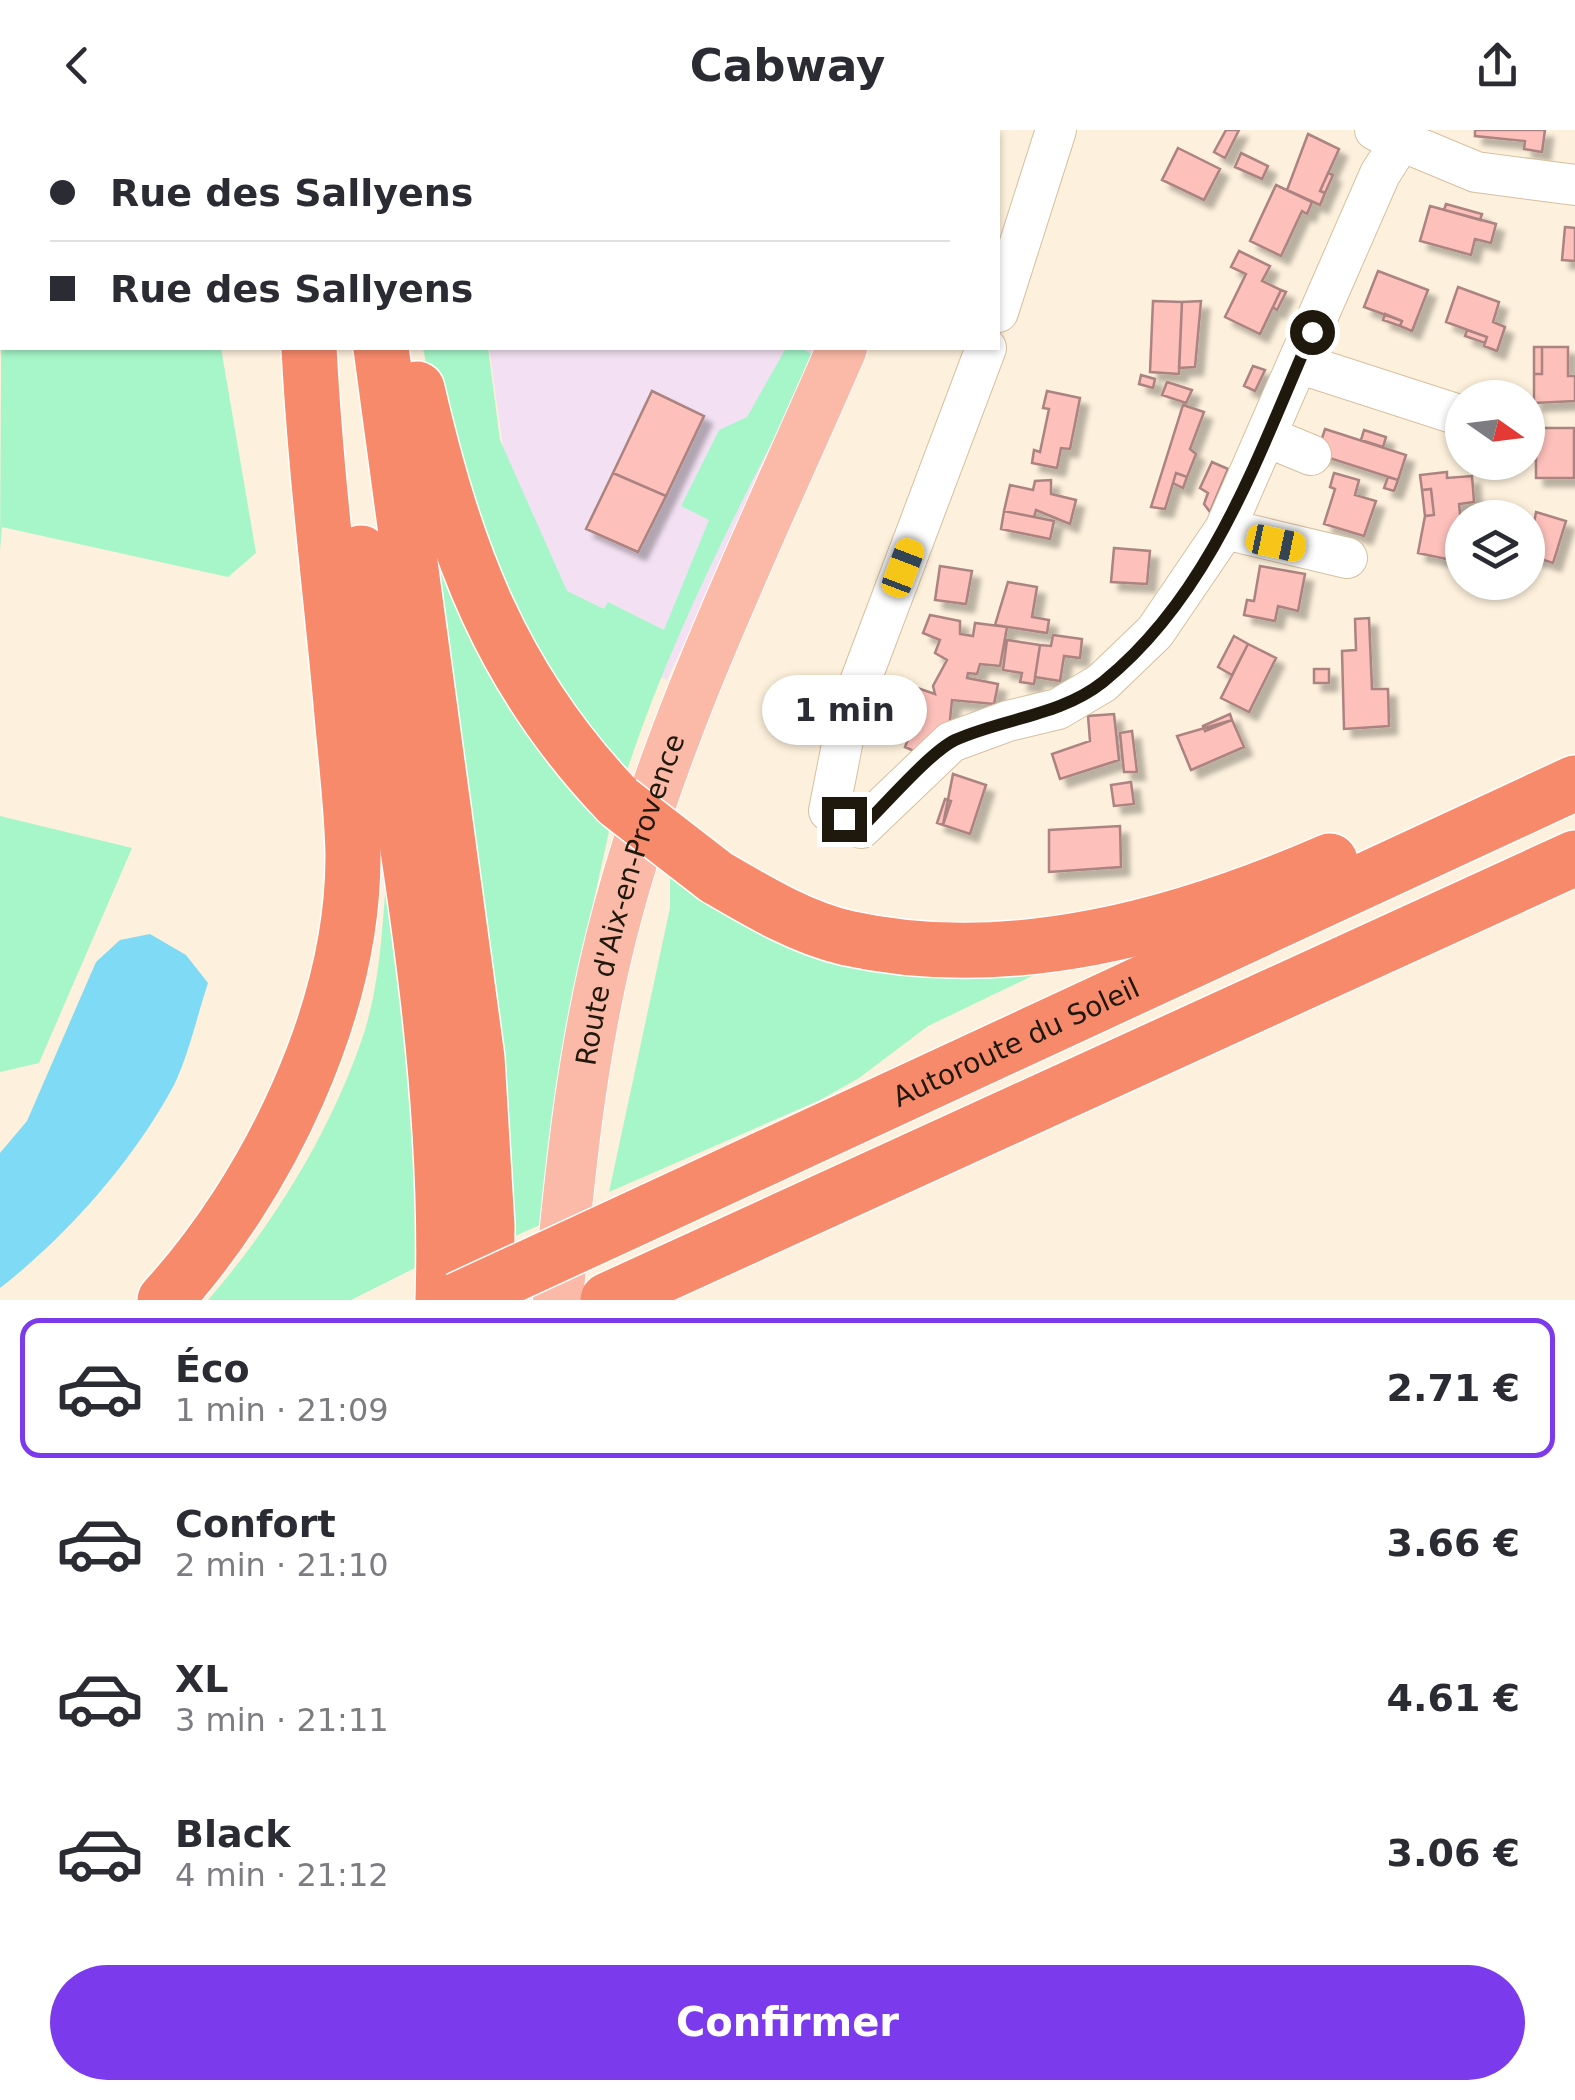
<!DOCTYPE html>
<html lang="fr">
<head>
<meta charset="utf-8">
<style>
	:root { --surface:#fff; --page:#f7f7f7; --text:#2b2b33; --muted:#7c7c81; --line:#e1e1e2; --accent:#7c3aed }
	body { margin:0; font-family:"DejaVu Sans",sans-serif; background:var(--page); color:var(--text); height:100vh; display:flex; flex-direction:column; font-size:38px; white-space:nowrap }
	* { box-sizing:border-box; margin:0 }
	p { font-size:32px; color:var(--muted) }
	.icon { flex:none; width:55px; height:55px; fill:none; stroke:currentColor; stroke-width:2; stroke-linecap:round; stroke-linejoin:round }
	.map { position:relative; height:1170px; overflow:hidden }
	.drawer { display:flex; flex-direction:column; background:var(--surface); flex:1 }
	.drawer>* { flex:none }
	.top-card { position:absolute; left:0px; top:0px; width:1000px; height:220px; box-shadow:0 2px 8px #0004; display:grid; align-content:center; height:220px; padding:0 50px; background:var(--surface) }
	.needle { width:65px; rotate:104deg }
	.buttons { position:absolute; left:1445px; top:250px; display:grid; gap:20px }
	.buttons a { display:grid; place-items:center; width:100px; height:100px; border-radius:50%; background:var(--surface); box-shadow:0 2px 8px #0004; font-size:50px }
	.end { position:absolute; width:45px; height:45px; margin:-22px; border:12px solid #1f180c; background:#fff; box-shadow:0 0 0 5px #fff }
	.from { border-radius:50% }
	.bubble { position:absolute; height:70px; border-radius:35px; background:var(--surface); box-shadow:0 2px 8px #0004; font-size:32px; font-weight:800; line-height:70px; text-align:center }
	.car { position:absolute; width:30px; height:60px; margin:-30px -15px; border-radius:12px; box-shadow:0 0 8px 2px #0007; background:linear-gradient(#f5c518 24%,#345 0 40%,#f5c518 0 76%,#345 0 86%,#f5c518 0) }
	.top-card b { display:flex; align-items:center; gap:35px; height:95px; font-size:38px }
	.top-card b+b { border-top:2px solid var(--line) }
	.top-card i { width:25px; height:25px; background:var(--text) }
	ul { padding:18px 0 0; list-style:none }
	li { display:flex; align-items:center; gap:30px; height:140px; margin:0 20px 15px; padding:0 30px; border:5px solid transparent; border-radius:20px }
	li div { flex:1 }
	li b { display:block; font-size:38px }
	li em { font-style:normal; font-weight:800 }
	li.selected { border-color:var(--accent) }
	li>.icon { width:90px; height:90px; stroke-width:1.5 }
	.button { display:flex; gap:20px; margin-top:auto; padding:20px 50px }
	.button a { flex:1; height:115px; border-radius:60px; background:var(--accent); color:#fff; font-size:40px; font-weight:800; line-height:115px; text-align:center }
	header { display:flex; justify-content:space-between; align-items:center; height:130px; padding:0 50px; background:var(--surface); font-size:45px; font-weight:800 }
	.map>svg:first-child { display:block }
</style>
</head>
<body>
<header><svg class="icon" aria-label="back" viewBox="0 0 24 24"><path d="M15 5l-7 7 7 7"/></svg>Cabway<svg class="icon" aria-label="share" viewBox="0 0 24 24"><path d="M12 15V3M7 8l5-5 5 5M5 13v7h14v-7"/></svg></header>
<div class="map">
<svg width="1575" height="1170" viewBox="0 0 1575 1170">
	<defs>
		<filter id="shadow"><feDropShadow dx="8" dy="8" stdDeviation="2.5" flood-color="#0004"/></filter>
	</defs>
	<rect width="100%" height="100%" fill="#fdf0dc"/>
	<path fill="#f3e1f3" d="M459,0H922L921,2Z
		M489,218H822L667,550L526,480Z"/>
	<path fill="#a6f6c9" d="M2,78V218H221L256,423L228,447L2,397L0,421Z
		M423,218H488L500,310L567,461L604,479L608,472L664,500L709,390L681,376L719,300L747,287L786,218H802L816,227C744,366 668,509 621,659L540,560L436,283Z
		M426,373L610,697L566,896L542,1094L513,1107L488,794Z
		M0,686L132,718L39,933L0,942Z
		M388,721L425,1133L351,1170H208C273,1095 328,1006 361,912C382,853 383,784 388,721Z
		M670,748L735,784L1103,833L1036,844L928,896L859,948L820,970L609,1062L670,778Z"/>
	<path fill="#7fdaf5" d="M150,804L186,825L208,853C197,886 189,924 174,955C134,1030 67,1106 0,1158V1023L27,991L96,832L120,810Z"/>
	<path fill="#fdc0bb" stroke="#ab8380" stroke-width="2.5" filter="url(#shadow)" d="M1226,0H1239L1225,28L1214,22Z
		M1475,0H1545L1542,22L1524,19L1525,11L1475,6Z
		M1308,4L1339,19L1320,61L1325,63L1320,75L1287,60Z
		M1178,18L1220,39L1204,70L1162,50Z
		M1241,23L1268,36L1262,49L1235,37Z
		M1328,43L1333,45L1325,63L1320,61Z
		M1276,55L1312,72L1307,84L1302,81L1281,126L1250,111Z
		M1446,74L1482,84L1480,90L1444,80Z
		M1430,76L1496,94L1491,113L1475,109L1471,125L1420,111Z
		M1565,97L1575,98V131L1562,130Z
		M1239,121L1270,136L1262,151L1281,160L1260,204L1225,187L1246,144L1231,137Z
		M1378,141L1428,160L1412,201L1400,196L1402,191L1364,177Z
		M1458,157L1499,172L1493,192L1505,197L1497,221L1484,216L1487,207L1446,192Z
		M1281,160L1286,162L1277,180L1273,177Z
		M1153,171L1182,172L1179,244L1150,242Z
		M1201,171L1195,237L1179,238L1182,172Z
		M1385,184L1402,191L1400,196L1383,190Z
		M1467,200L1487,207L1485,213L1465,206Z
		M1534,217H1542V244H1534Z
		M1542,217H1568V246H1575V271L1534,273V244H1542Z
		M1253,236L1265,240L1255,261L1244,256Z
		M1141,245L1155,249L1153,258L1139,254Z
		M1167,252L1192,260L1186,273L1162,265Z
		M652,261L704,286L666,366L613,343Z
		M1047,261L1080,268L1070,319L1061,318L1057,338L1032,333L1034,320L1040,322L1049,279L1043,278Z
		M1183,275L1204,282L1190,319L1196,324L1187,347L1176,343L1165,379L1151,377Z
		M1530,298H1574V348H1536V312H1530Z
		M1325,299L1406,325L1398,350L1317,324Z
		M1364,300L1386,307L1383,317L1361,310Z
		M1530,312H1536V330H1530Z
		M1212,332L1228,339L1210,382L1204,374L1208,363L1200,358Z
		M1447,342V348L1472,346L1474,372L1459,374L1462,401L1456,431L1418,423L1425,386L1434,385L1431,359L1422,360L1420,345Z
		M613,343L666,366L638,422L586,399Z
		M1176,343L1187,347L1183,358L1173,353Z
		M1334,343L1359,350L1355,365L1376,371L1364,406L1324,394L1335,359L1330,357Z
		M1388,347L1398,350L1394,361L1384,358Z
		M1051,350V364L1076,370L1070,394L1036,380L1034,387L1004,381L1010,355L1033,360L1035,351Z
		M1431,359L1434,385L1425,386L1422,360Z
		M1004,381L1054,391L1050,409L1001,399Z
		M1536,382L1566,391L1553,433L1528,425Z
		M1114,418L1150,421L1147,454L1111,452Z
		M940,436L972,441L966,474L935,470Z
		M1260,436L1305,444L1298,481L1278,476L1275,491L1244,485L1247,470L1254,471Z
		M1008,452L1037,457L1032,487L1049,490L1047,503L995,495Z
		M930,485L960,491V504L973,506L975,493L1007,497L1000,536L980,534L977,544L968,543L967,548L998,554L994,574L952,570L949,600L914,621L905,617L915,591L893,583L903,553L935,564L933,556L947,530L935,523L940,510L923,503Z
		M1369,488L1372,559H1388L1389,596L1344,599L1342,521L1356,520L1355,489Z
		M1053,505L1082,509L1080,528L1064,526L1060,551L1035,547L1040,515L1051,516Z
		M1234,506L1248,514L1232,545L1218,537Z
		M1007,510L1040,515L1034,554L1020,552L1022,543L1003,540Z
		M1248,514L1276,528L1249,582L1221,568Z
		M1314,539H1329V553H1314Z
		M1114,584L1119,630L1060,649L1052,624L1090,611L1088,586Z
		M1230,584L1232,590L1205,601L1203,596Z
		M1232,590L1244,617L1191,640L1177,606Z
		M1132,601L1137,642H1124L1120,603Z
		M953,644L986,655L970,704L943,695Z
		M1131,652L1134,674L1114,676L1111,655Z
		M945,669L951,671L943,695L937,693Z
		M1120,696L1121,737L1049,742V700Z"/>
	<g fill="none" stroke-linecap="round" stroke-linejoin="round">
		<g stroke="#d6c0a0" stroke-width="42">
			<path id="minor" d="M1375,0L1476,42L1575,55
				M26,2L29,0
				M0,23L2,21
				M998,182L1056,0
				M986,218L848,584L829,681L861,698L951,612L1008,591L1058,579L1102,553L1155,502L1225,399L1380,44L1408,0
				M1298,233L1462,286
				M1267,307L1311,325
				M1225,399L1347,428"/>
		</g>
		<g stroke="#fff" stroke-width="52">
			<g id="major">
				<path d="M971,2L972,0"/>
				<path id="s1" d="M558,1170C570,1038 583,909 618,781C671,585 762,403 842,218"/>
			</g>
		</g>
		<g stroke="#fff" stroke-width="58">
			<g id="highway">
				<path d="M300,0V2"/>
				<path d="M368,0L369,2"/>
				<path d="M381,218L477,928L487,1096L486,1170"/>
				<path d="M417,259C455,422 501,549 619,672"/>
				<path d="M361,423C398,671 451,918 443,1170"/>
				<path d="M716,747C757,771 800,797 847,808C1010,844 1180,796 1330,731"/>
				<path id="s2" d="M651,1081L1575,653"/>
				<path d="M165,1170C268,1057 354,880 353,724C352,674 345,623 341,573C330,454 315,336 309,218"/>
				<path d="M608,1170L1575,728"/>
			</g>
		</g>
		<use href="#minor" stroke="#fff" stroke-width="40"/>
		<use href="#major" stroke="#fbb9a7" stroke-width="50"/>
		<use href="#highway" stroke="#f88a6c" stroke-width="55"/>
		<g stroke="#fff" stroke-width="58" stroke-linecap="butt">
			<path id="highway-bridge" d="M619,672L716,747
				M458,1170L651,1081"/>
		</g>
		<use href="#highway-bridge" stroke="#f88a6c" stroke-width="55"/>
	</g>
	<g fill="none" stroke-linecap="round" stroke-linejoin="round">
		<path stroke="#1f180c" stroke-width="12" d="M844,689L861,698C883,677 930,622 955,610C1004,588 1060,586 1103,552C1212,464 1258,325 1312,202"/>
	</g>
	<g text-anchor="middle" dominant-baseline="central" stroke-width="10" stroke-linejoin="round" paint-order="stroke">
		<g font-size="28" fill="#1f180c" stroke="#fff">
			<text stroke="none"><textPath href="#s1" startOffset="408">Route d'Aix-en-Provence</textPath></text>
			<text stroke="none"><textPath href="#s2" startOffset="402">Autoroute du Soleil</textPath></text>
		</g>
	</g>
</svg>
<div class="buttons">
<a><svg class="needle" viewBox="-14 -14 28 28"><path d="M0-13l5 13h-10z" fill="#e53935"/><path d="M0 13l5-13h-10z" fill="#7c7c81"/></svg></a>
<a><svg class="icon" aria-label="layers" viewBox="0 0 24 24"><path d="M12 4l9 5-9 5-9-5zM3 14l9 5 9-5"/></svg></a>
</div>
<i class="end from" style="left:1312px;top:202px"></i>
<i class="end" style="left:844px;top:689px"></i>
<div class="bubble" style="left:762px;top:545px;width:165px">1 min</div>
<i class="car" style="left:1276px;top:413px;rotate:102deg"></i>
<i class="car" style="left:903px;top:438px;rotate:21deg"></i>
<div class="top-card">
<b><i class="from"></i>Rue des Sallyens</b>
<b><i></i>Rue des Sallyens</b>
</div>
</div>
<section class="drawer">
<ul>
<li class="selected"><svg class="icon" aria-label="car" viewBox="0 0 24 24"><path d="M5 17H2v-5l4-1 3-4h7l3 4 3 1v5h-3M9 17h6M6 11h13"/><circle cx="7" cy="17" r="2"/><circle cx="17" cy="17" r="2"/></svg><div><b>Éco</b><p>1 min · 21:09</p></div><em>2.71 €</em></li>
<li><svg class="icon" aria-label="car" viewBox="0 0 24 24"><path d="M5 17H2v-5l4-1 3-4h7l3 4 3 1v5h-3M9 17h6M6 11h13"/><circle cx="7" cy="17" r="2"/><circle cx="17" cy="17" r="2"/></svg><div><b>Confort</b><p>2 min · 21:10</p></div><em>3.66 €</em></li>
<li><svg class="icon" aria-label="car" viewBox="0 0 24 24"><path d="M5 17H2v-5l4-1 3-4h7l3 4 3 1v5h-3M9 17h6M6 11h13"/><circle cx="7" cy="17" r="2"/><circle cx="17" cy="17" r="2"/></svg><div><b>XL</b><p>3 min · 21:11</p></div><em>4.61 €</em></li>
<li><svg class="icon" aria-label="car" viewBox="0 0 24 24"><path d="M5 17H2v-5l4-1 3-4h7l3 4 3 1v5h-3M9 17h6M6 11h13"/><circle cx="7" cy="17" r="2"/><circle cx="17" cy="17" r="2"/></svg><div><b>Black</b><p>4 min · 21:12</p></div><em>3.06 €</em></li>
</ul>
<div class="button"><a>Confirmer</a></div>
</section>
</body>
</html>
